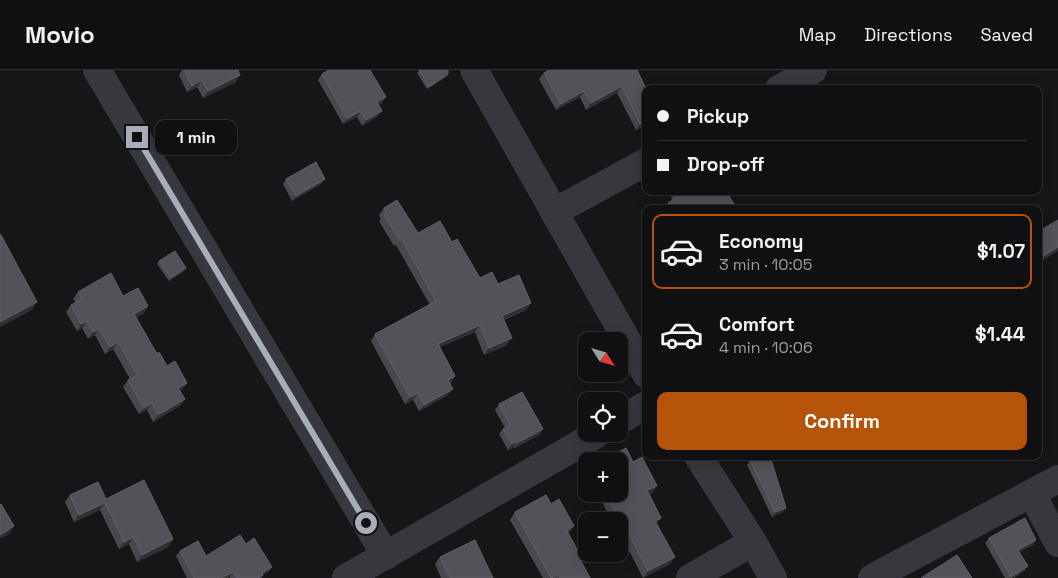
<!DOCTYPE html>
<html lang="en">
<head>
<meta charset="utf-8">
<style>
	:root { --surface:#101012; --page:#19191b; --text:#f1f3f6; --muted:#9c9d9f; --line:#303032; --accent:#b45309 }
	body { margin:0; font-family:"Space Grotesk",sans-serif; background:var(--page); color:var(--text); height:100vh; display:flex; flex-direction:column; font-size:19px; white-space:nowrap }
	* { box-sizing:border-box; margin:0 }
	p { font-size:16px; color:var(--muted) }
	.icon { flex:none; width:28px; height:28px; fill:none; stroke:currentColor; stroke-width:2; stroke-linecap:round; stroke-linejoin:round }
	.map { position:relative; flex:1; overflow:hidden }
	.details { position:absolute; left:642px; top:135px; width:400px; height:255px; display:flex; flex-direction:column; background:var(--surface); border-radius:10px; box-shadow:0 2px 12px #0003,0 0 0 1px var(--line) }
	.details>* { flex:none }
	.top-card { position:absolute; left:642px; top:15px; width:400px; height:110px; border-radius:10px; box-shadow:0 2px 12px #0003,0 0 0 1px var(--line); display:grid; align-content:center; height:110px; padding:0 15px; background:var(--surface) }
	.needle { width:32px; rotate:127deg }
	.buttons { position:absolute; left:578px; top:262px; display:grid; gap:10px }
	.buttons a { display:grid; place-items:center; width:50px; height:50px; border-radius:10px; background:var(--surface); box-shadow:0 2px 12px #0003,0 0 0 1px var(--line); font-size:25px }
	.end { position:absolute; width:22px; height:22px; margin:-11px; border:6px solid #a7adb9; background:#111; box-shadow:0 0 0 2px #111 }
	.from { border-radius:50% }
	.bubble { position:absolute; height:35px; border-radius:10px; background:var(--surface); box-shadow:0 2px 12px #0003,0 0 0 1px var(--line); font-size:16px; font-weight:700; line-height:35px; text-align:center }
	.top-card b { display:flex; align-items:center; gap:18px; height:48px; font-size:19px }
	.top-card b+b { border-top:1px solid var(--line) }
	.top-card i { width:12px; height:12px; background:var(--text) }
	ul { padding:9px 0 0; list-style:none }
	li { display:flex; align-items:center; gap:15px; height:75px; margin:0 10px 8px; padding:0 5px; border:2px solid transparent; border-radius:10px }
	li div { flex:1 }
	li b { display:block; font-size:19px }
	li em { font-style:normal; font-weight:700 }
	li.current { border-color:var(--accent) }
	li>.icon { width:45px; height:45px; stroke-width:1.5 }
	.button { display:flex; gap:10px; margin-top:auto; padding:10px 15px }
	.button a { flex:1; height:58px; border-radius:10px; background:var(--accent); color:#fff; font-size:20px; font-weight:700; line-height:58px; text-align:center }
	header { display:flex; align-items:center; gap:30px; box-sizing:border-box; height:70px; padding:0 25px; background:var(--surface); border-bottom:1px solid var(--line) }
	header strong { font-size:24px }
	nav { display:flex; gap:28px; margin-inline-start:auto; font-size:18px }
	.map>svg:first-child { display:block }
</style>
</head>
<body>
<header>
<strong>Movio</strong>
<nav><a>Map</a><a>Directions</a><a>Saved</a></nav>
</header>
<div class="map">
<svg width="1058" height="508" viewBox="0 0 1058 508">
	<rect width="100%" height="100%" fill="#161618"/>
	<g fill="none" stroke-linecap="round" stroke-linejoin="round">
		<path stroke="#37383e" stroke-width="28" d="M97,0L386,486
			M474,0L646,304
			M779,19L813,0
			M554,142L646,92
			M619,351L646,335
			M698,386L753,472L773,508
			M1032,424L1058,473
			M346,508L597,364
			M690,508L753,472
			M872,508L1058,409"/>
	</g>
	<path fill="#47494d" d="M182,0H238L236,12L203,28L197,17L187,22L179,5Z
		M419,0L448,4L446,7L427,19L417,3Z
		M548,0H637L646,19V55L636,60L617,23L586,40L580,27L556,40L539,9L544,3Z
		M322,4L382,33L379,34L378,46L362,56L357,47L343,54L318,10Z
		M286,109H325L321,114L292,131L283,114Z
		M675,121L737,139H665L664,138L668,133L672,130L671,127Z
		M384,138L418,163L452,172L480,208L498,214L531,233L526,240L504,250L507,275L484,285L475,262L440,277L455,306L450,313L448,325L419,341L413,330L405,334L371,271L375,264L430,235L396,175L394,176L379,151L381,149L379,145Z
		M159,191L184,201L169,211L157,194Z
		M78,222L123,226L148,236L144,243L136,247L157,284L167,296L183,319L180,321L185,329L180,336L153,352L147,340L139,344L123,317L128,310L130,309L113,279L105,284L95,265L88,269L82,258L77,261L66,242L71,235L76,233L73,229Z
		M499,334L543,359L539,365L515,378L514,377L508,380L499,364L503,359L505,358L495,340Z
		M626,378L633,392L642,387L657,416L652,423L649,424L661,448L656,454L675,487L670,494L643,508L624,471L622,472L619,465V451H612L598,424H619V391H602Z
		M750,390L786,438L783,442L772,447L747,395Z
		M70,425L106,429L173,469L168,477L137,492L129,474L119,479L100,440L74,452L65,432Z
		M515,442L569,463L568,464L583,490L582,492L590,508H543L510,450Z
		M989,468L1036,470L1033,475L1019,482L1028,496L1024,501L1014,508H1005L985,473Z
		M246,474L272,497L268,502L263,505L261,508H230V507L228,508H187L176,486L180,481L206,486Z
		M440,487L493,508H441L435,494Z"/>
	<path fill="#2f3033" d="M448,4L446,7L427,19L429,17Z
		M240,5L236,12L203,28L208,21Z
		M202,10L197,17L187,22L192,16Z
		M622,16L617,23L586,40L591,33Z
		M584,21L580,27L556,40L561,34Z
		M386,27L382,33L373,37L377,32Z
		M360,41L357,47L343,54L347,49Z
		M382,41L378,46L362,56L366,50Z
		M646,51V55L636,60L640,54Z
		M325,109L321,114L292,131L296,126Z
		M1058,177V181L1039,193V189Z
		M186,198L184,201L169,211L171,208Z
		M37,232L32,240L0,257V252Z
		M531,233L526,240L498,252L502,246Z
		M148,236L144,243L130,251L134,244Z
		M87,251L82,258L77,261L81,254Z
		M480,255L475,262L433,280L438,274Z
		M99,259L95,265L88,269L93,262Z
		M512,268L507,275L484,285L489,278Z
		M118,272L113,279L105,284L110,277Z
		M455,306L451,313L444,317L448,310Z
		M187,313L183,319L173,325L178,318Z
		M453,319L448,325L419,341L424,335Z
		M418,323L413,330L405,334L410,327Z
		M185,329L180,336L153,352L158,345Z
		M152,333L147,340L139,344L144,338Z
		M543,359L539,365L515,378L519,372Z
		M518,371L514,377L508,380L512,374Z
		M657,416L652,423L642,427L647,420Z
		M105,433L100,440L74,452L79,445Z
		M786,438L783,442L772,447L775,442Z
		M661,448L656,455L655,451Z
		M14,456L9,464L0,469V465Z
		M574,456L569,463L562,468L567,461Z
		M134,467L129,474L119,479L124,472Z
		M173,469L168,477L137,492L142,485Z
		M1036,470L1033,475L1014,485L1018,480Z
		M675,487L670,494L643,508L648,501Z
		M1028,496L1024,501L1014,508H1010Z
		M272,497L268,502L263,505L261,508H258L262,503Z
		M234,502L230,507L221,508Z"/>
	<path fill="#525359" stroke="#5f6168" d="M184,0H238L240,5L208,21L202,10L192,16Z
		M329,0H370L386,27L377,32L382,41L366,50L360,41L347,49L322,4Z
		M419,0H448V4L429,17Z
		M549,0H637L646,19V51L640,54L622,16L591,33L584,21L561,34L544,3Z
		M316,92L325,109L296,126L286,109Z
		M674,121H726L737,139H672L668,133L678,127Z
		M397,130L418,163L440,151L452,172L457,169L480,208L492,202L498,214L519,205L531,233L502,246L512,268L489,278L480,255L438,274L455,306L448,310L453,319L424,335L418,323L410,327L375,264L436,231L401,168L399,169L384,145L386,143L384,138Z
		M1058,150V177L1039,189V157L1041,160Z
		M0,165H1L37,232L0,252Z
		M175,181L186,198L171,208L159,191Z
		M111,203L123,226L138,218L148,236L134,244L157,284L159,282L167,296L175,291L187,313L178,318L185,329L158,345L152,333L144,338L128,310L137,305L118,272L110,277L99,259L93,262L87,251L81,254L71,235L82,229L78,222Z
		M522,322L543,359L519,372L518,371L512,374L503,359L510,355L499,334Z
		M626,378L633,392L642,387L657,416L647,420L661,448L655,451L675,487L648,501L629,464L627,465L607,424H619V391H602Z
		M758,386H770L786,438L775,442L750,390Z
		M144,410L173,469L142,485L134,467L124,472L105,433L79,445L70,425L98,412L106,429Z
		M546,425L551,434L559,429L574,456L567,461L583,490L581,491L590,508H560L558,504L551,508L515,442Z
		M1,434L14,456L0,465V435Z
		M1025,448L1036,470L1018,480L1028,496L1011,507L989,468Z
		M240,465L246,474L254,468L272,497L262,503L263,505L258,508H237L234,502L221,508H194L180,481L198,471L206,486Z
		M475,470L493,508H450L440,487Z
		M957,485L972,508H921Z"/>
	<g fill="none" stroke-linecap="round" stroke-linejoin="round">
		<path stroke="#a7adb9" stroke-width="6" d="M137,67L366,453"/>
	</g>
</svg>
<div class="buttons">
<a><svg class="needle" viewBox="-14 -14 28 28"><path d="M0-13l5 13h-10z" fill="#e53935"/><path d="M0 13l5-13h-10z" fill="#9c9d9f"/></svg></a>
<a><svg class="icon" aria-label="locate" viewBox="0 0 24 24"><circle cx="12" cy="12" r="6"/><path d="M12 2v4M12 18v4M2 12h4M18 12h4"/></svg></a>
<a>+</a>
<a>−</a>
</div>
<i class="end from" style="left:366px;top:453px"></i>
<i class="end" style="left:137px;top:67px"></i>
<div class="bubble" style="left:155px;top:50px;width:82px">1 min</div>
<div class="top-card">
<b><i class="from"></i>Pickup</b>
<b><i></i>Drop-off</b>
</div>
<section class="details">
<ul>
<li class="current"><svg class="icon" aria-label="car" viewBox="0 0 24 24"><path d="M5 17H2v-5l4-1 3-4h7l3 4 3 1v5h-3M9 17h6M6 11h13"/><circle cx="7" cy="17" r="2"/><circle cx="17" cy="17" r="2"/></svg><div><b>Economy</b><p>3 min · 10:05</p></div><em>$1.07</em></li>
<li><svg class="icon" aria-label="car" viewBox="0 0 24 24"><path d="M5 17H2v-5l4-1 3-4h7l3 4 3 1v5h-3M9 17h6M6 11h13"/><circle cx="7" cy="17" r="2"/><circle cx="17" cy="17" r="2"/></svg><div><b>Comfort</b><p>4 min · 10:06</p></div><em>$1.44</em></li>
</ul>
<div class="button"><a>Confirm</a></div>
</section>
</div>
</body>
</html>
